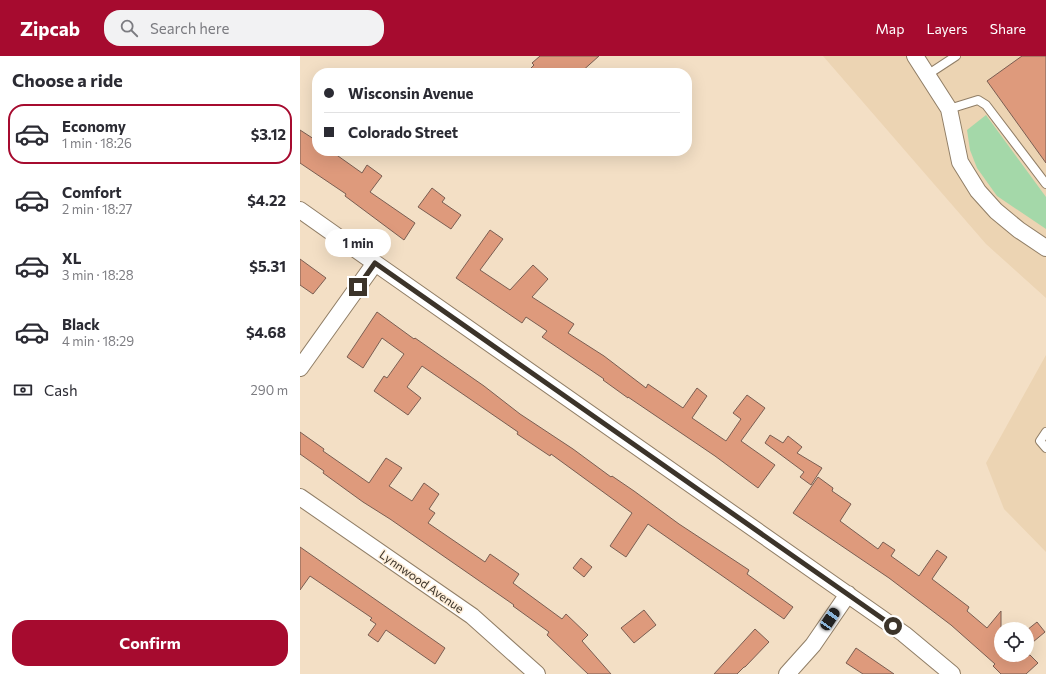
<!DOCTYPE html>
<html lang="en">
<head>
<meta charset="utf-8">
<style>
	:root { --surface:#fff; --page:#f2f2f3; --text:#2b2b33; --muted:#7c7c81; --line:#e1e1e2; --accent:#a60b2f }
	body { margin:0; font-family:Commissioner,sans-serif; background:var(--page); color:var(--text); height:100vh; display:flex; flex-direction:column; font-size:15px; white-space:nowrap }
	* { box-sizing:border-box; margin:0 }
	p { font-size:13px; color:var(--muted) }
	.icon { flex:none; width:22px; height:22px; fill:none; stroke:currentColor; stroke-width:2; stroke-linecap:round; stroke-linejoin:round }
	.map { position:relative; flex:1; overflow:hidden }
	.drawer { display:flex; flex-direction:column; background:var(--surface); width:300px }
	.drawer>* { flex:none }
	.guide { position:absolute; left:12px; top:12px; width:380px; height:88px; border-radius:16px; box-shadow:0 4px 16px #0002; display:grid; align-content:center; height:88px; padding:0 12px; background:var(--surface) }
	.controls { position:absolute; left:694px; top:566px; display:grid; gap:8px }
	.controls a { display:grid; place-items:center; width:40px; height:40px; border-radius:50%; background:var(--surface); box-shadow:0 4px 16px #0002; font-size:20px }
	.end { position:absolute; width:18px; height:18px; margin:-9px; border:5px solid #3c342a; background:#fff; box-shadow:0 0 0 2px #fff }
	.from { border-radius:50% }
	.bubble { position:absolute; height:28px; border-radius:14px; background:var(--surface); box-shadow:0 4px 16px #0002; font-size:13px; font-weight:700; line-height:28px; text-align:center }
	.car { position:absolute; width:12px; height:24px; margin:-12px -6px; border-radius:5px; box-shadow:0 0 3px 1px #0007; background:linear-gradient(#222 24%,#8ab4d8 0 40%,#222 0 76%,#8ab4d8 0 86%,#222 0) }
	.guide b { display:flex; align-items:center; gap:14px; height:38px; font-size:15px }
	.guide b+b { border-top:1px solid var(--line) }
	.guide i { width:10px; height:10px; background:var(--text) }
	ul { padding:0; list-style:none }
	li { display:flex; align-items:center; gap:12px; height:60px; margin:0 8px 6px; padding:0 4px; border:2px solid transparent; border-radius:16px }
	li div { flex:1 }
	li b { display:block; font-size:15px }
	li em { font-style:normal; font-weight:700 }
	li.active { border-color:var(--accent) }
	li>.icon { width:36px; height:36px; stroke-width:1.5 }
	h2 { padding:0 12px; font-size:18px; line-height:48px }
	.pay { display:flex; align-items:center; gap:10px; height:44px; padding:0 12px; font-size:15px }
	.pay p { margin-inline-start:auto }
	.primary-button { display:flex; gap:8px; margin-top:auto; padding:8px 12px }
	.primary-button a { flex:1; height:46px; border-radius:16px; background:var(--accent); color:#fff; font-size:16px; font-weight:700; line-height:46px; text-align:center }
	header { display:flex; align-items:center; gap:24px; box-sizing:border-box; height:56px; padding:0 20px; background:var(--accent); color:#fff }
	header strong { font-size:19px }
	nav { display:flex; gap:22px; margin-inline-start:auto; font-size:14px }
	.search { width:280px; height:36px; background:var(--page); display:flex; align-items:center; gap:10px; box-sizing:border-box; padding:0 14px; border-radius:16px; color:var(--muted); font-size:15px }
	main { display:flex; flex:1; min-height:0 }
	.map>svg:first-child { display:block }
</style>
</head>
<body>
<header>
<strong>Zipcab</strong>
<div class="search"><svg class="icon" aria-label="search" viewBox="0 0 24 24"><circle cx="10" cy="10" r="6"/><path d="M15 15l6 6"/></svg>Search here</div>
<nav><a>Map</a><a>Layers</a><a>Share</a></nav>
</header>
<main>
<section class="drawer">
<h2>Choose a ride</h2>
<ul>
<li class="active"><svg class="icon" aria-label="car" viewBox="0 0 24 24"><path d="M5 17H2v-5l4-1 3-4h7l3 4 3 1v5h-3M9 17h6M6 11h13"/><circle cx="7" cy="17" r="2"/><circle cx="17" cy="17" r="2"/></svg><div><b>Economy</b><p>1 min · 18:26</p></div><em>$3.12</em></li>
<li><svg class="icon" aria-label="car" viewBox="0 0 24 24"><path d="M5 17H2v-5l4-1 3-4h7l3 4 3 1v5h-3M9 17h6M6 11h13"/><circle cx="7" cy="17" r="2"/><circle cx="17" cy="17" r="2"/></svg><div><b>Comfort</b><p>2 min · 18:27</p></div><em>$4.22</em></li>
<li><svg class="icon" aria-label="car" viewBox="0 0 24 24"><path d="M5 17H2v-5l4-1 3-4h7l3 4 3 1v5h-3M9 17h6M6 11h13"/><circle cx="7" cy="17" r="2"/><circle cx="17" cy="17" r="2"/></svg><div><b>XL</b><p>3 min · 18:28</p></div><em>$5.31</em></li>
<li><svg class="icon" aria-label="car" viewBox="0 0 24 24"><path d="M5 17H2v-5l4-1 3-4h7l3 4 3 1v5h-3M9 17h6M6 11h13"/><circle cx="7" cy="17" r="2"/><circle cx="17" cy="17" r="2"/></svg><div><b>Black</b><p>4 min · 18:29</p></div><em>$4.68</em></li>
</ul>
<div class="pay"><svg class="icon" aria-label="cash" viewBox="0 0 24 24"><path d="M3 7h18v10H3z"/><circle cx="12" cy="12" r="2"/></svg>Cash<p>290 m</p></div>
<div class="primary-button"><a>Confirm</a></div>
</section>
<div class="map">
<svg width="746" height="618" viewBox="0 0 746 618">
	<rect width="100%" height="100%" fill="#f3dfc5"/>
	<path fill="#ecd4b3" d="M523,0H746V242L686,188Z
		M746,299V496L704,453L686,407Z"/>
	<path fill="#a4d8a9" d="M686,59L746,141V173L697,140L677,112L670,94L667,74Z"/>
	<path fill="#de9a7c" stroke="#7a5e52" d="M240,0H299L280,17H226L234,9L232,7Z
		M722,0H746V107L687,25Z
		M0,74L17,85V95H31L62,117L67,109L82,120L70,136L115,167L104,184L45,140L46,138L0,107Z
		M132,132L145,142L142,146L161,159L151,173L118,151Z
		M190,174L203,183L180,214L210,234L233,209L248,223L232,241L274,268L268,277L304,300L346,332L348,328L383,352L397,332L407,340L392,362L426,385L441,363L433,357L447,339L465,352L441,385L475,409L458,432L415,400L328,341V342L303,324L304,323L242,281L247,275L226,261L222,267L156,222Z
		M0,203L26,222L13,238L0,229Z
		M77,256L114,283L115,282L184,330L220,358L273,393L311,421L312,420L334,435L379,468L449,514L447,518L493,551L484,563L348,468L326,501L310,490L332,457L251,398L250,400L217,378L218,376L122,310L107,331L121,342L108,359L74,335L84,320L87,322L104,298L82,282L63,312L47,301Z
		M0,376L24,393L23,395L69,427L86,402L102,412L89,430L112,445L124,427L139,438L129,453L135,457L128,467L185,506L190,498L219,518L213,527L262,563L266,558L288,579L282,585L311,618H288L247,579L249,576L213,550L214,549L90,463L63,446L23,417L24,415L0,398Z
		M470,379L483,387L488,380L502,391L497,397L522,412L511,429L500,421L504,416L465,387Z
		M518,421L533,432L532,435L551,448L540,465L578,493L583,486L595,494L591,500L619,520L637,494L647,501L632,523L669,551L667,555L687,572L701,555V599H730L738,607L726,618H701L693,610L695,608L651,569L589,522L493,457Z
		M0,491L145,592L135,608L86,574L78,586L68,579L76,568L70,564L72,562L10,520L0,534Z
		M281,502L292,511L284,521L273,512Z
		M344,554L356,569L334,587L321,572Z
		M737,566L745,576L727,591V574Z
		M455,573L469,586L445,611H444L437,618H414Z
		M556,592L594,618H563L546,607Z"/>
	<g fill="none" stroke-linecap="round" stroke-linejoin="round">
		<g stroke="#907e66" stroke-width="10">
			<path id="service" d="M627,19L656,0
				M649,53L678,44L686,49L746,128
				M746,376L740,385L746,392"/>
		</g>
		<g stroke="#907e66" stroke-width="18">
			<path id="minor" d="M615,0L649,53L660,106L678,135L696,155L719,174L746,192
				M0,154L75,207L604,578L652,618
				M0,312L75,207
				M0,441L172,560L237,618
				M487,618L513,589L548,538"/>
		</g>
		<use href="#service" stroke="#fff" stroke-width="8"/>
		<use href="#minor" stroke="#fff" stroke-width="16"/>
	</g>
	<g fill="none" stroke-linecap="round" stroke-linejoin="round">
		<path stroke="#3c342a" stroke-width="5" d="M58,231L75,207L593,570"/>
	</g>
	<g text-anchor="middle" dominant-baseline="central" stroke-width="3" stroke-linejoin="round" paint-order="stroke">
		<g font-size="12" fill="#3c342a" stroke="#fdedd8">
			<text transform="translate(122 525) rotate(35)">Lynnwood Avenue</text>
		</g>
	</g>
</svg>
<div class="controls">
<a><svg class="icon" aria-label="locate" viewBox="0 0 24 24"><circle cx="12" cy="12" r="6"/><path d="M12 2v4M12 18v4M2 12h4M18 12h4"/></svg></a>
</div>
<i class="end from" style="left:593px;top:570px"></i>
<i class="end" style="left:58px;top:231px"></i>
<div class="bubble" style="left:25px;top:173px;width:66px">1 min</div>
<i class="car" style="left:530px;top:563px;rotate:34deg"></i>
<div class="guide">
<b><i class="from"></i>Wisconsin Avenue</b>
<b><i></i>Colorado Street</b>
</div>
</div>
</main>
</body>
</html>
